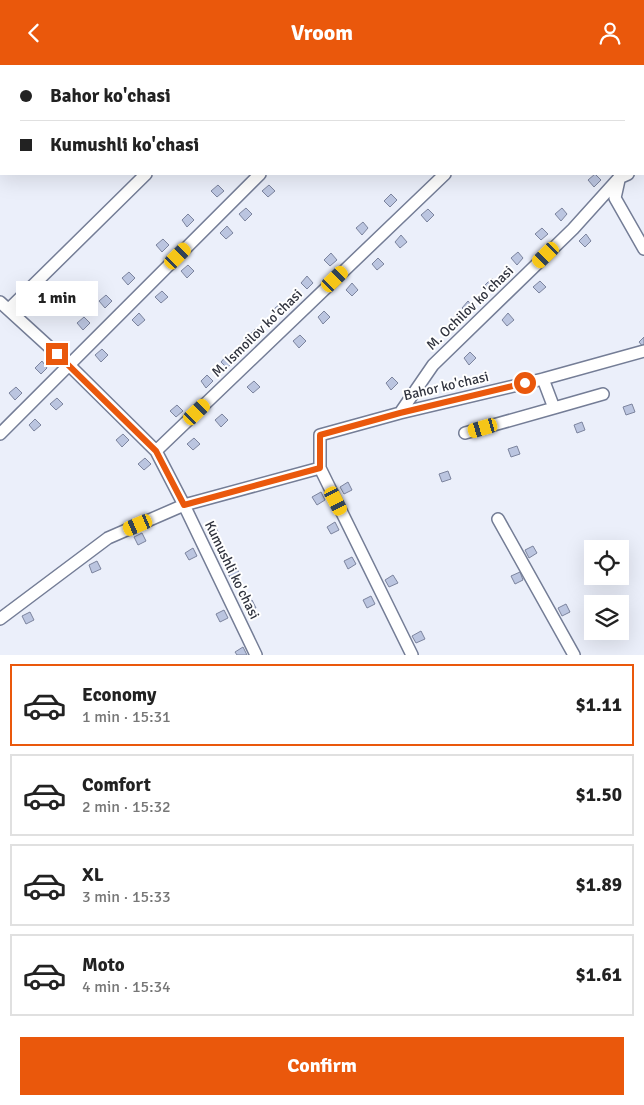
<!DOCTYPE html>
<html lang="en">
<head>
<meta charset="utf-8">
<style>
	:root { --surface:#fff; --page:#f6f6f6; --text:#222; --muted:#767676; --line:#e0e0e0; --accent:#ea580c }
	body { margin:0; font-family:Signika,sans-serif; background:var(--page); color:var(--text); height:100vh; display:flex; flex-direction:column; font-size:19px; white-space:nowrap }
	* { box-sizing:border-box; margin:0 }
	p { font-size:16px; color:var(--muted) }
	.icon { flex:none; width:28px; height:28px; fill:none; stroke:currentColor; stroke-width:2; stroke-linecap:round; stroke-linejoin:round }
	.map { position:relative; height:590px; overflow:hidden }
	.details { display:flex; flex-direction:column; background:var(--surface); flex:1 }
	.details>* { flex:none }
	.guide { position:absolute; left:0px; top:0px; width:645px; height:110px; box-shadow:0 5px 20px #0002; display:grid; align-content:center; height:110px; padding:0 20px; background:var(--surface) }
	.tools { position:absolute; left:584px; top:475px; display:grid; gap:10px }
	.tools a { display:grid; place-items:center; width:45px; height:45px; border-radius:0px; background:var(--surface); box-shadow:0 5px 20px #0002; font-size:25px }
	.end { position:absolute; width:22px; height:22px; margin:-11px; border:6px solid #ea580c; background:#fff; box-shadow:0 0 0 2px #fff }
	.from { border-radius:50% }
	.bubble { position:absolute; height:35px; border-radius:0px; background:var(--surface); box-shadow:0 5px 20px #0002; font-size:16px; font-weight:800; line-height:35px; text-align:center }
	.car { position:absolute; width:15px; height:30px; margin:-15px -8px; border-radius:6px; box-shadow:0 0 4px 1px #0007; background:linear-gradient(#f5c518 24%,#345 0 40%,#f5c518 0 76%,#345 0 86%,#f5c518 0) }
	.guide b { display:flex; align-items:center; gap:18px; height:48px; font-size:19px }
	.guide b+b { border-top:1px solid var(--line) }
	.guide i { width:12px; height:12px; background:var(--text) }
	ul { padding:9px 0 0; list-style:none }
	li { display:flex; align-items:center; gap:15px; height:82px; margin:0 10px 8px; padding:0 10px; border:2px solid var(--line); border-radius:0px }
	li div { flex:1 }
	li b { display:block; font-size:19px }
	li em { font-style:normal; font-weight:800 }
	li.on { border-color:var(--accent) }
	li>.icon { width:45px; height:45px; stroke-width:1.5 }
	.action { display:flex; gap:10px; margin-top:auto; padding:10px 20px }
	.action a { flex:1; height:58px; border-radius:0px; background:var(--accent); color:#fff; font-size:20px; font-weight:800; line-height:58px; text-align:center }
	header { display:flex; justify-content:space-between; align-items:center; height:65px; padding:0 20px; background:var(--accent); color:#fff; font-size:22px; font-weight:800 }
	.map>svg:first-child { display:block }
</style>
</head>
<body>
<header><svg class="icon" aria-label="back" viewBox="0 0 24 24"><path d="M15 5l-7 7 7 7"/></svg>Vroom<svg class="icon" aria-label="person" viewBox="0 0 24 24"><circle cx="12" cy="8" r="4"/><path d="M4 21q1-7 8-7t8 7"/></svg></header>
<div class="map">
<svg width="644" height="590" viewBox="0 0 644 590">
	<rect width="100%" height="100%" fill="#ebeffa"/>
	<path fill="#bbc5e0" stroke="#7c849e" d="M595,109L601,115L594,122L588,115Z
		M218,120L224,126L217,132L211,126Z
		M269,120L275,126L268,132L262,126Z
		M391,129L397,135L390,142L384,136Z
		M246,143L252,149L245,156L239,149Z
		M562,143L567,149L561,156L555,149Z
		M428,144L434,150L427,157L421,150Z
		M188,149L194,155L187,162L182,155Z
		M363,157L368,163L362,170L356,163Z
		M227,161L233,168L226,174L220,168Z
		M542,163L548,169L541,175L535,169Z
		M586,169L591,176L585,182L579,176Z
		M401,170L407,177L400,183L395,177Z
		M163,174L169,180L162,187L156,180Z
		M518,187L523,193L517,200L511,193Z
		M331,188L337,195L330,201L324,195Z
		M378,193L384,199L377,205L372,199Z
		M188,200L194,206L187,213L181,206Z
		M129,207L135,213L128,220L122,213Z
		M307,211L313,218L307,224L301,218Z
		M492,213L497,220L491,226L485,220Z
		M540,216L546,222L539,228L533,222Z
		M352,218L358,225L352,231L346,225Z
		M162,226L168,232L161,238L155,232Z
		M106,230L112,236L105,243L99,236Z
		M468,236L474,243L468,249L462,243Z
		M281,238L287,244L280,250L274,244Z
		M324,246L330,252L323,259L318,252Z
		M139,248L145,255L138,261L132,255Z
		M508,248L514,255L507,261L502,255Z
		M84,252L90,258L83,265L77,258Z
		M256,263L262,270L255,276L249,270Z
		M300,270L306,276L299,283L293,276Z
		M644,272V283L639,277Z
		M102,284L108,290L101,297L95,290Z
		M470,287L476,293L469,300L464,293Z
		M227,290L233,297L227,303L221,297Z
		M42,296L47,303L41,309L35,303Z
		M207,310L213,316L206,323L201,316Z
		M392,312L398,318L391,325L386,318Z
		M254,316L260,322L253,328L247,322Z
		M16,322L22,328L15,335L9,328Z
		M57,333L63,339L56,345L50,339Z
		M632,339L635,347L626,350L623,342Z
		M177,340L183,346L176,352L170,346Z
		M222,349L228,355L221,362L215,355Z
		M35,354L41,360L34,366L29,360Z
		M582,357L585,365L577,368L574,360Z
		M123,369L129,375L122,382L116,375Z
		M194,373L200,379L193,385L187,379Z
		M517,381L520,389L511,392L508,384Z
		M145,393L151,399L144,405L138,399Z
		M448,406L451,414L442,417L439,409Z
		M348,417L352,425L344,429L340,422Z
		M321,427L325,435L317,440L312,432Z
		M335,457L339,465L331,469L327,462Z
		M214,459L218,467L210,471L206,463Z
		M142,468L146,476L138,480L134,472Z
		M533,481L537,488L529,493L525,485Z
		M193,483L197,491L189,495L185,488Z
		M352,492L356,499L348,504L344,496Z
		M97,496L101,504L92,508L89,500Z
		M236,502L240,510L231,514L227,507Z
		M520,507L523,515L515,519L511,511Z
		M393,510L398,518L389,522L385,515Z
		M371,531L375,539L367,543L363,535Z
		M252,535L256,543L248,548L244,540Z
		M566,539L570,547L562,551L558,543Z
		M224,545L228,553L220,557L216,549Z
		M30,547L34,555L26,559L22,551Z
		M421,566L425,574L416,578L412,571Z
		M243,582L247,590H237L235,587Z"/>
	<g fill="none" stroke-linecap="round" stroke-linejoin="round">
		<g stroke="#747d96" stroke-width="14">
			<path id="minor" d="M551,0L552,1
				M256,1L257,0
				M368,1L369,0
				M619,115L615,133L644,184
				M0,237L69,300L156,386L184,440L256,590
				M9,244L146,109
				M554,343L603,329
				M400,348L543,314L644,286
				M465,368L554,343L543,314
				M0,369L260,109
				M156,386L445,109
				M498,454L574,590
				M0,554L108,473L184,440L320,403
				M412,590L320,403V370L400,348L433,300L573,164L619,113L628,109"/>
		</g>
		<g stroke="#747d96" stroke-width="16">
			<path id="tertiary" d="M31,1L33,0
				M0,31L1,30"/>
		</g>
		<use href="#minor" stroke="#fff" stroke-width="11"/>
		<use href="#tertiary" stroke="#fff" stroke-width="14"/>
	</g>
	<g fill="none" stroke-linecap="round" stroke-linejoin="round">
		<path stroke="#ea580c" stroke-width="6" d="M57,289L156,386L184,440L320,403V370L400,348L525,318"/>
	</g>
	<g text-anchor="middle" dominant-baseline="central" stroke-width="4" stroke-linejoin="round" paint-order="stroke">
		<g font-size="14" fill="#30333e" stroke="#fff">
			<text transform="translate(470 243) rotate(-44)">M. Ochilov ko'chasi</text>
			<text transform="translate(257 268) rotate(-44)">M. Ismoilov ko'chasi</text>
			<text transform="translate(446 321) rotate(-13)">Bahor ko'chasi</text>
			<text transform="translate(232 505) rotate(64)">Kumushli ko'chasi</text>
		</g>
	</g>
</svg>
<div class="tools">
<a><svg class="icon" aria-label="locate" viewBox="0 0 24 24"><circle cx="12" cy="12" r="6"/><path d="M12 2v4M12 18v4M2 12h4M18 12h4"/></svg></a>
<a><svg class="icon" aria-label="layers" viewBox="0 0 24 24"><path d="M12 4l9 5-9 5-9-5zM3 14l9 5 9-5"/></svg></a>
</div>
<i class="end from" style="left:525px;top:318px"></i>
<i class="end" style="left:57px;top:289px"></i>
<div class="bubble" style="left:16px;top:216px;width:82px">1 min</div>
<i class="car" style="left:546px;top:190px;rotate:226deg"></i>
<i class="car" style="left:178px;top:191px;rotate:45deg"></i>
<i class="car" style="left:335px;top:214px;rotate:46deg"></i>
<i class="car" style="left:197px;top:347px;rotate:46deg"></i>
<i class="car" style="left:483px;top:363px;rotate:254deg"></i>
<i class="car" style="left:336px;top:436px;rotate:153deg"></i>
<i class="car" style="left:138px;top:460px;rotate:247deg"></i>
<div class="guide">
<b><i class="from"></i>Bahor ko'chasi</b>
<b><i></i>Kumushli ko'chasi</b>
</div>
</div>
<section class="details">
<ul>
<li class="on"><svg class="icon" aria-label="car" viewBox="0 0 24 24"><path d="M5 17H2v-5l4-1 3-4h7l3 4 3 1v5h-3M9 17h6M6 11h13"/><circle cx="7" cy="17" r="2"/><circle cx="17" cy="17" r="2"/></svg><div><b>Economy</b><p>1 min · 15:31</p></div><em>$1.11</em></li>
<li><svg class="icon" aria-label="car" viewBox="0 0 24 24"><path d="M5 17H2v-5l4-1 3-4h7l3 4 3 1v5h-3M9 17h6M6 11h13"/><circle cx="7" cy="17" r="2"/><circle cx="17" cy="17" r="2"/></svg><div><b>Comfort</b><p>2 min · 15:32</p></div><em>$1.50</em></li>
<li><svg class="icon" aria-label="car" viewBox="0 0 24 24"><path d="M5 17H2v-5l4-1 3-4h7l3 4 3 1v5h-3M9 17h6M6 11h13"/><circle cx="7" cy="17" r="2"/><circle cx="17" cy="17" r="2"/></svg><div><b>XL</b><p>3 min · 15:33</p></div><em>$1.89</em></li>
<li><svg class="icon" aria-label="car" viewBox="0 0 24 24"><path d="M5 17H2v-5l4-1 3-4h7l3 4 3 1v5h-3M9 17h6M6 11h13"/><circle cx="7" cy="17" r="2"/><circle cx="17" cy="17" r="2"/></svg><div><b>Moto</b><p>4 min · 15:34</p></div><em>$1.61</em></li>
</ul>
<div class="action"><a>Confirm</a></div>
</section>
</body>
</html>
